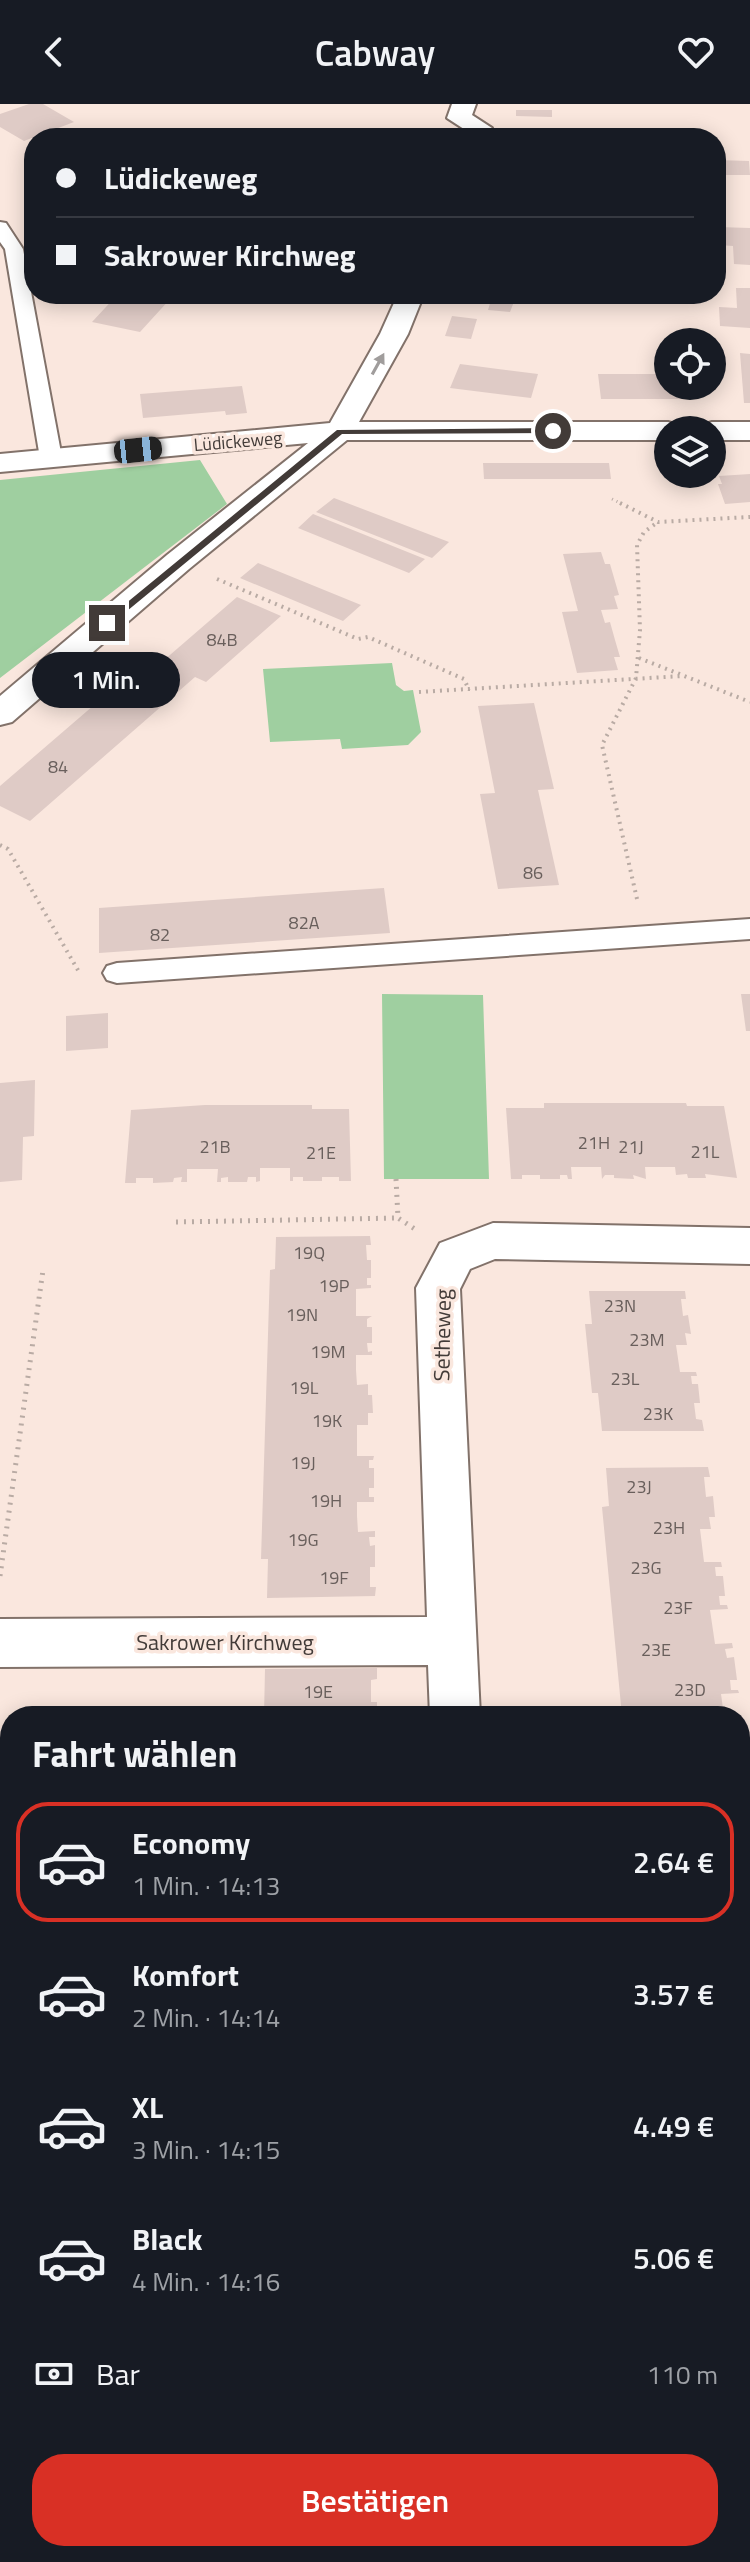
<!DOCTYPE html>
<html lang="de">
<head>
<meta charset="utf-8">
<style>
	:root { --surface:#171b24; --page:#242831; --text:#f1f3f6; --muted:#9ea1a6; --line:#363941; --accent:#d93025 }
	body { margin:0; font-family:"Titillium Web",sans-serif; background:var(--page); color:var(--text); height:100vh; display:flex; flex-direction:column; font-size:30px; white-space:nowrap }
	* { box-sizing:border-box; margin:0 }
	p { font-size:26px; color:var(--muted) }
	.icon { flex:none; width:44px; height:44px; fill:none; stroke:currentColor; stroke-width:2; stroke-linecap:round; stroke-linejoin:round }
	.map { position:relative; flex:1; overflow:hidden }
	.sheet { position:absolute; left:0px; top:1602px; width:750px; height:856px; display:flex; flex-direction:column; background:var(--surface); border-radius:32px 32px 0 0; box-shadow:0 4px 20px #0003 }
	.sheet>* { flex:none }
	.guide { position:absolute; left:24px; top:24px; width:702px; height:176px; border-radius:32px; box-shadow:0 4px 20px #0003; display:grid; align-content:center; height:176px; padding:0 32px; background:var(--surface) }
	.buttons { position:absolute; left:654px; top:224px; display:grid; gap:16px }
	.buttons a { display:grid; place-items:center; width:72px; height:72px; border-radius:50%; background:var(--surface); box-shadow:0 4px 20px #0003; font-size:40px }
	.end { position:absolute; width:36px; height:36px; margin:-18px; border:10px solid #423b38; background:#fff; box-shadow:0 0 0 4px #fff }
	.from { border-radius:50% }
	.bubble { position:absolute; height:56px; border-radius:28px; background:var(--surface); box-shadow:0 4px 20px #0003; font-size:26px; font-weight:600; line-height:56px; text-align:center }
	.car { position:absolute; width:24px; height:48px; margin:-24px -12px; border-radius:10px; box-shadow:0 0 6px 2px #0007; background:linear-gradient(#222 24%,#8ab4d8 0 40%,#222 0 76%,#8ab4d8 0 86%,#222 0) }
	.guide b { display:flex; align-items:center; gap:28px; height:76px; font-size:30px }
	.guide b+b { border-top:2px solid var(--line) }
	.guide i { width:20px; height:20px; background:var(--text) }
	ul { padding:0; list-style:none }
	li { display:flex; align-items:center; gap:24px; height:120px; margin:0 16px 12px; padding:0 16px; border:4px solid transparent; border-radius:32px }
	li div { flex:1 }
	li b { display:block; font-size:30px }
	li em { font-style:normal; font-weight:600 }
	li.selected { border-color:var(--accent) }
	li>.icon { width:72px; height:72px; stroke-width:1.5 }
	h2 { padding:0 32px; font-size:36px; line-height:96px }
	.pay { display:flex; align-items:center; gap:20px; height:88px; padding:0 32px; font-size:30px }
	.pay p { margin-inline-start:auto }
	.button { display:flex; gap:16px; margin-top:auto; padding:16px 32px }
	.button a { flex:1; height:92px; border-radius:32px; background:var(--accent); color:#fff; font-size:32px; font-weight:600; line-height:92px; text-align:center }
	header { display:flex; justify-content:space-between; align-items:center; height:104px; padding:0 32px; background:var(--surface); font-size:36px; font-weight:600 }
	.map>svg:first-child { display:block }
</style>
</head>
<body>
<header><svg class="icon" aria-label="back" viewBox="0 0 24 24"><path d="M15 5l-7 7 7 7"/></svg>Cabway<svg class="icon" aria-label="heart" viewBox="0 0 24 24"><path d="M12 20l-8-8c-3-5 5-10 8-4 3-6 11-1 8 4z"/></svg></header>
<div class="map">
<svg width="750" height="2458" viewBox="0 0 750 2458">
	<rect width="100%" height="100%" fill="#fae7de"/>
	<path fill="#9fcfa0" d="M200,356L227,400L0,574V376Z
		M392,559L396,581L404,587L413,586L421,628L408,641L342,645L340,635L270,638L263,565Z
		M382,890L483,891L489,1075H384Z"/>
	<path fill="#dfcbc6" d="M29,0H43L74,18L24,37L0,23V10Z
		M516,6H552V13L516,12Z
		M716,56L749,57L750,71H716Z
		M718,123L750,124V161L734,160L733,142L719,141Z
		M736,184H750V224L720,222L719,203L737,204Z
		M118,190H154L171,194L140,228L92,218Z
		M471,190H517L510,208L488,206L491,196L470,193Z
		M452,212L477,215L471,235L445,232Z
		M740,249L750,250V299H744Z
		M460,260L498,265L538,270L531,294L450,284Z
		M598,270H668V282H681L683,295H601Z
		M242,282L247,309L226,311L225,307L143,314L140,290Z
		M483,359H609L611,375H484Z
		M750,370V398L725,400L718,380H722L719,372Z
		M334,394L449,438L432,454L316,408Z
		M313,410L425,455L409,469L298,424Z
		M601,448L605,460H610L619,491L614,492L618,505L601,506L605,519L610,518L615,536L620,553H614L618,566L577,569L562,508L578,507L563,450Z
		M258,459L361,501L343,517L240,474Z
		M237,493L281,512L206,578L195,573L30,717L0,702V682L151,552L163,557Z
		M534,599L554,685L538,686L559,781L498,785L480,690L495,689L478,602Z
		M384,784L390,829L99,849V804Z
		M741,890H750V927H746Z
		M108,909V944L66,947V912Z
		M35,976L34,1032L23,1033L22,1076L0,1078V979Z
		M544,999H686L687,1002H724L737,1074L705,1070L706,1074H688L687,1070L676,1071L675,1063H645L646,1075L633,1071L634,1075L614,1074V1071H605L602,1075L601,1063H571L572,1075H568L567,1071H560V1075H540V1071H522V1075H511L506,1004H544Z
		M205,1001H312V1005H349L351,1077H339V1073H322V1077H303V1073H293V1077H290V1064H260V1077L256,1078V1073H248L247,1078H228V1073L221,1074V1078H217L218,1065H187V1078H181L182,1073L174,1074L173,1078L153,1079V1074H136V1079H125L131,1006Z
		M370,1132L371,1141H366L367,1156H371V1174H367V1181H371V1184L356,1185V1212H372L367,1215V1223H372V1239H367L368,1248L372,1247V1251H356V1266L357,1281L368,1280V1291H372L373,1309H368V1321H357V1352H374L373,1356H369V1364H374V1384H369V1393H374V1398H357V1412L358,1428L375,1427V1433H369L370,1442L375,1441V1463H370V1483H376L375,1492L267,1494L268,1455H261L270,1166L275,1165L276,1133Z
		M589,1187H685L686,1195H681L683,1212L688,1211L691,1230L685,1229L687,1241H676L680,1268H696L697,1272H691L692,1280H698L700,1299H694L696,1315L702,1316L704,1327H602L598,1289H592L585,1220H592Z
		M708,1363L710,1373H704L706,1393L713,1392L715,1413H709L711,1425H700L704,1458H721L722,1463H715L716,1472H723L725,1492H719L720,1501H727L728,1505L710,1506L715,1540L732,1539L733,1544L725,1545L727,1554L734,1553L737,1576H730L731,1586H738L739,1589L721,1590L724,1612H622L602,1403L609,1402L606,1364Z
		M377,1564V1575L371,1576V1598H377V1612H264L265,1565Z
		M740,1641H746L749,1665L740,1666Z
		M740,1718H750V1798L740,1799Z
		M740,1975H750V2169H740Z
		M740,2218H750V2317L747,2318Z
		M740,2339L750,2340V2402L740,2401Z
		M195,2448H218L217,2458H194Z
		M513,2448H615V2458H513Z"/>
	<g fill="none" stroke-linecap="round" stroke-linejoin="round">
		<g stroke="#82726a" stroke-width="4">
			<path id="lane" d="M0,118L6,119L23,145L62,354L51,360L40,354L5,145L0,138Z
				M750,815V835L117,879L107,876L103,869L107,862L117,859Z"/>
		</g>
		<g stroke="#82726a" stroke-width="4">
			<path id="street" d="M452,0H476L472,11L492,24L488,34H464L467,27L447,14Z
				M398,190H424L408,230L359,318H668L678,321L682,326H668V336H347L189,465L12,618L0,621V592L167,451L308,339L0,368V350L330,319L380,230Z
				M712,318H750V336H712V326H698L702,321Z
				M493,1119L750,1124V1160L495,1155L470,1165L460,1185L480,1612H430L428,1561L0,1563V1515L427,1513L416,1184L440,1139Z
				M740,1898H750V1954H740Z"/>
		</g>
		<path stroke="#b9aba4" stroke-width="3" stroke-dasharray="1 4" stroke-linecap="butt" d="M612,395L624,401"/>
		<path stroke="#b9aba4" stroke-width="4" stroke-dasharray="2 5" stroke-linecap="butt" d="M620,399L658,418L750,413
			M217,475L358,535L368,533L464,575L469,586
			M639,554L750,598
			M419,588L682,572
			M0,741L8,745L79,868
			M637,795L602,641L636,574L640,526L637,441L644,428L658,418"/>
		<path stroke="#b9aba4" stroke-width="5" stroke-dasharray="2 6" stroke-linecap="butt" d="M396,1075L398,1114L418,1127
			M176,1118L398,1114
			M0,1472L43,1166"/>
		<use href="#lane" fill="#fff" fill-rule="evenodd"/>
		<use href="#street" fill="#fff" fill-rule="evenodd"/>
	</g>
	<defs><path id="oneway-solid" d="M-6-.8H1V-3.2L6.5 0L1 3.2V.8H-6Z" transform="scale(2)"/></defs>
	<use fill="#a09d9c" href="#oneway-solid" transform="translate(378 260) rotate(-61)"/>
	<path fill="#423b38" d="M553,324L556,329L342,330L110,521L102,519L337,326Z"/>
	<g text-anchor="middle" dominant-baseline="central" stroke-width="7" stroke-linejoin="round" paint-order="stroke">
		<g font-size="18" fill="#423b38" stroke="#fae7de">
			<text transform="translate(238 337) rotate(-5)">Lüdickeweg</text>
		</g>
		<g font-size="18" fill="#695f5c">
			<text x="222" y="535">84B</text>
			<text x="58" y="662">84</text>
			<text x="533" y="768">86</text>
			<text x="304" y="818">82A</text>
			<text x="160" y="830">82</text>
			<text x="594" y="1038">21H</text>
			<text x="215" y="1042">21B</text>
			<text x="631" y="1042">21J</text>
			<text x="705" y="1047">21L</text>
			<text x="321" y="1048">21E</text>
			<text x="309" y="1148">19Q</text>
			<text x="334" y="1181">19P</text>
			<text x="620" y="1201">23N</text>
			<text x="302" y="1210">19N</text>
			<text x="647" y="1235">23M</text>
			<text x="328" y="1247">19M</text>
			<text x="625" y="1274">23L</text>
			<text x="304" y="1283">19L</text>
			<text x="658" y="1309">23K</text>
			<text x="327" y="1316">19K</text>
			<text x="303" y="1358">19J</text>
			<text x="639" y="1382">23J</text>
			<text x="326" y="1396">19H</text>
			<text x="669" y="1423">23H</text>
			<text x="303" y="1435">19G</text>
			<text x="646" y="1463">23G</text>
			<text x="334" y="1473">19F</text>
			<text x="678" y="1503">23F</text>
			<text x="656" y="1545">23E</text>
			<text x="690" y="1585">23D</text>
			<text x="318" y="1587">19E</text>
		</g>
		<g font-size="22" fill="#423b38" stroke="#fae7de">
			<text transform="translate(442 1231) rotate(-89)">Setheweg</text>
			<text x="225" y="1538">Sakrower Kirchweg</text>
		</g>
	</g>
</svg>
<div class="buttons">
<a><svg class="icon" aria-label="locate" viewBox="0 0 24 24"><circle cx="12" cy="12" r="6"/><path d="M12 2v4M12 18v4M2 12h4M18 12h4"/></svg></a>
<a><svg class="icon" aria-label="layers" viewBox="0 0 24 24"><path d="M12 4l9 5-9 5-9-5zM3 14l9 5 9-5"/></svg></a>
</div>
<i class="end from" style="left:553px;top:327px"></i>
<i class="end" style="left:107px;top:519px"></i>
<div class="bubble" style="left:32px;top:548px;width:148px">1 Min.</div>
<i class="car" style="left:138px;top:346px;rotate:84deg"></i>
<div class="guide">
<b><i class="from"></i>Lüdickeweg</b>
<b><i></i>Sakrower Kirchweg</b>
</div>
<section class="sheet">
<h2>Fahrt wählen</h2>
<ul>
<li class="selected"><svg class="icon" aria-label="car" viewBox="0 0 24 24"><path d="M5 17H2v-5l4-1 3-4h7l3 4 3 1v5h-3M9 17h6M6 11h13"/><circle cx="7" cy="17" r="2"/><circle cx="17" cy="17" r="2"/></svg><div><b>Economy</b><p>1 Min. · 14:13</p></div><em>2.64 €</em></li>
<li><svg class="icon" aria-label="car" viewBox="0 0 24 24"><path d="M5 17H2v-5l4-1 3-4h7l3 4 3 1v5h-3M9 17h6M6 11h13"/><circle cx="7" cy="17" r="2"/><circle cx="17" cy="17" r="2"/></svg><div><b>Komfort</b><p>2 Min. · 14:14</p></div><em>3.57 €</em></li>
<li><svg class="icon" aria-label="car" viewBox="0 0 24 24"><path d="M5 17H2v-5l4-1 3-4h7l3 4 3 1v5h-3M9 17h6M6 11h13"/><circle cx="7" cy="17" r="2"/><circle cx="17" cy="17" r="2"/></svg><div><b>XL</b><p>3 Min. · 14:15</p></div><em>4.49 €</em></li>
<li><svg class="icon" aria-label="car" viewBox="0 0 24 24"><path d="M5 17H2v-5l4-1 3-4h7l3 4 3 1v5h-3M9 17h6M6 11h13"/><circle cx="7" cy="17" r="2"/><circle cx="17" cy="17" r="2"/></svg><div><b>Black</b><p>4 Min. · 14:16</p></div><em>5.06 €</em></li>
</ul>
<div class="pay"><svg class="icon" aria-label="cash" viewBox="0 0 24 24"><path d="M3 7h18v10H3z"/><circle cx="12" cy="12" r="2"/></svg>Bar<p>110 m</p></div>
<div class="button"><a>Bestätigen</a></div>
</section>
</div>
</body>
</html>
